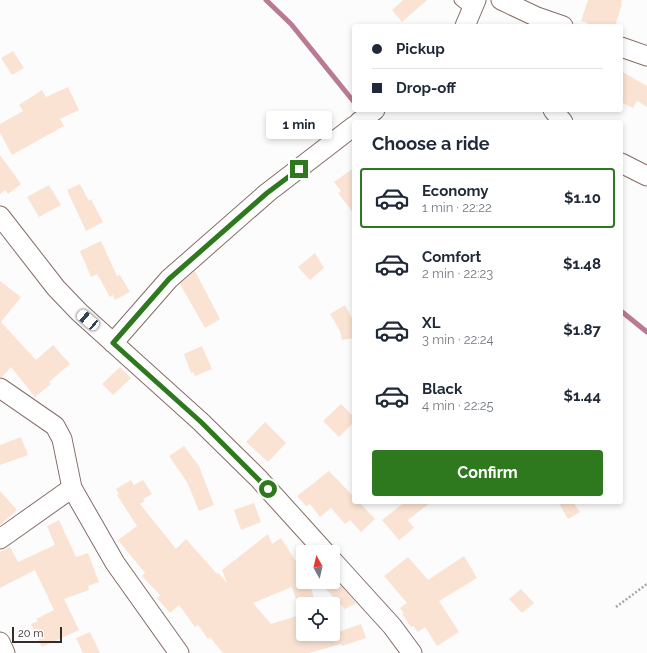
<!DOCTYPE html>
<html lang="en">
<head>
<meta charset="utf-8">
<style>
	:root { --surface:#fff; --page:#f6f6f7; --text:#1f2937; --muted:#747a83; --line:#e0e1e3; --accent:#2e781e }
	body { margin:0; font-family:Raleway,sans-serif; background:var(--page); color:var(--text); height:100vh; display:flex; flex-direction:column; font-size:15px; white-space:nowrap }
	* { box-sizing:border-box; margin:0 }
	p { font-size:13px; color:var(--muted) }
	.icon { flex:none; width:22px; height:22px; fill:none; stroke:currentColor; stroke-width:2; stroke-linecap:round; stroke-linejoin:round }
	.map { position:relative; flex:1; overflow:hidden }
	.details { position:absolute; left:352px; top:120px; width:271px; height:384px; display:flex; flex-direction:column; background:var(--surface); border-radius:4px; box-shadow:0 2px 6px #0003 }
	.details>* { flex:none }
	.top-card { position:absolute; left:352px; top:24px; width:271px; height:88px; border-radius:4px; box-shadow:0 2px 6px #0003; display:grid; align-content:center; height:88px; padding:0 20px; background:var(--surface) }
	.needle { width:26px; rotate:352deg }
	.controls { position:absolute; left:296px; top:545px; display:grid; gap:8px }
	.controls a { display:grid; place-items:center; width:44px; height:44px; border-radius:4px; background:var(--surface); box-shadow:0 2px 6px #0003; font-size:20px }
	.scale { position:absolute; left:12px; bottom:10px; width:50px; box-sizing:border-box; padding-left:4px; border:2px solid #362b28; border-top:0; font-size:11px; line-height:14px; white-space:nowrap; color:#362b28; -webkit-text-stroke:3px #fff; paint-order:stroke }
	.end { position:absolute; width:18px; height:18px; margin:-9px; border:5px solid #2e781e; background:#fff; box-shadow:0 0 0 2px #fff }
	.from { border-radius:50% }
	.bubble { position:absolute; height:28px; border-radius:4px; background:var(--surface); box-shadow:0 2px 6px #0003; font-size:13px; font-weight:700; line-height:28px; text-align:center }
	.car { position:absolute; width:12px; height:24px; margin:-12px -6px; border-radius:5px; box-shadow:0 0 3px 1px #0007; background:linear-gradient(#fff 24%,#345 0 40%,#fff 0 76%,#345 0 86%,#fff 0) }
	.top-card b { display:flex; align-items:center; gap:14px; height:38px; font-size:15px }
	.top-card b+b { border-top:1px solid var(--line) }
	.top-card i { width:10px; height:10px; background:var(--text) }
	ul { padding:0; list-style:none }
	li { display:flex; align-items:center; gap:12px; height:60px; margin:0 8px 6px; padding:0 12px; border:2px solid transparent; border-radius:4px }
	li div { flex:1 }
	li b { display:block; font-size:15px }
	li em { font-style:normal; font-weight:700 }
	li.current { border-color:var(--accent) }
	li>.icon { width:36px; height:36px; stroke-width:1.5 }
	h2 { padding:0 20px; font-size:18px; line-height:48px }
	.primary-button { display:flex; gap:8px; margin-top:auto; padding:8px 20px }
	.primary-button a { flex:1; height:46px; border-radius:4px; background:var(--accent); color:#fff; font-size:16px; font-weight:700; line-height:46px; text-align:center }
	.map>svg:first-child { display:block }
</style>
</head>
<body>
<div class="map">
<svg width="647" height="653" viewBox="0 0 647 653">
	<rect width="100%" height="100%" fill="#fcfcfc"/>
	<g fill="none" stroke-linecap="round" stroke-linejoin="round">
		<path stroke="#ba7a94" stroke-width="5" d="M266,0L291,24L354,102
			M621,311L647,332"/>
	</g>
	<path fill="#fae3d3" d="M403,0H427L402,22L392,10Z
		M588,0H622L621,3L622,4L615,26H587L588,23L581,21Z
		M13,51L24,68L12,75L1,58Z
		M621,71L647,86V107L637,101L633,108L621,102Z
		M68,87L79,110L60,119L64,126L12,155L0,133V124L23,111L19,105L42,90L46,97Z
		M0,155L21,184L8,194L5,190L0,194Z
		M354,168V214L338,193L341,191L334,182Z
		M80,184L89,201L91,199L103,222L86,231L67,190Z
		M49,185L61,205L39,217L27,197Z
		M101,241L117,276L120,275L130,292L115,300L113,295L110,297L97,274L91,277L80,251Z
		M315,253L324,268L310,280L298,267Z
		M195,271L220,319L205,328L180,284Z
		M0,281L21,297L1,322L36,360L53,345L70,364L49,382L51,384L35,397L11,367L2,377H0Z
		M345,305L354,322V338L342,340L340,331L330,314Z
		M202,346L212,369L195,376L193,372L191,373L184,354Z
		M120,367L131,378L113,395L102,384Z
		M341,404L354,417V422L339,437L323,421Z
		M265,422L286,443L268,462L246,442Z
		M21,437L28,455L0,465V445Z
		M184,446L199,466L214,505L199,511L187,482L169,456Z
		M329,471L354,497V502H359L375,519L361,532L350,520L345,524L331,508L320,517L310,504L306,506L297,496Z
		M131,480L134,485L143,480L152,494L143,499L145,501L140,504L176,549L186,539L217,574L218,573L227,583L222,570L268,534L272,544L281,538L299,566L303,575V582H309L316,604H303V612H300L292,587L253,603L271,624L303,614V634H314L316,640L361,624L366,638L342,646L341,644L309,653H223L210,637L208,639L198,625L195,627L179,605L170,613L157,598L160,595L142,576L145,573L118,540L137,526L117,495L119,494L116,489Z
		M0,491L17,510L0,525Z
		M405,502H431L408,520L414,528L399,540L382,520Z
		M558,502H573L580,512L568,519Z
		M254,503L261,522L241,530L234,510Z
		M59,520L76,557L88,553L99,582L88,586L89,590L64,599L79,630L42,647L31,624L38,621L36,619L54,610L35,570L0,588V552L10,547L18,562L55,545L47,526Z
		M464,556L477,578L439,601L459,632L437,646L425,627L418,632L413,626L411,627L402,614L404,613L400,608L407,603L384,576L408,557L428,580Z
		M333,579L345,590L356,603L345,609L319,582H333Z
		M521,589L534,603L522,613L509,599Z
		M90,632L100,653H83L76,638Z"/>
	<g fill="none" stroke-linecap="round" stroke-linejoin="round">
		<g stroke="#856c66" stroke-width="11">
			<path id="service" d="M459,0L472,11"/>
		</g>
		<g stroke="#856c66" stroke-width="21">
			<path id="minor" d="M501,0L537,17L563,26
				M465,26L476,0
				M621,47L647,56
				M553,110L563,122
				M359,122L375,110
				M621,163L647,176
				M0,216L56,288L79,312L201,422L259,479L325,552
				M113,343L169,279L267,193L354,126
				M0,388L55,426L62,439L72,488L115,563L179,653
				M0,539L72,488
				M333,561L392,626L412,653
				M0,642L5,653"/>
		</g>
		<path stroke="#aaa5a4" stroke-width="2.5" stroke-dasharray="2 2" stroke-linecap="butt" d="M616,607L647,584"/>
		<use href="#service" stroke="#fff" stroke-width="9"/>
		<use href="#minor" stroke="#fff" stroke-width="19"/>
	</g>
	<g fill="none" stroke-linecap="round" stroke-linejoin="round">
		<path stroke="#2e781e" stroke-width="5" d="M268,489L201,422L113,343L169,279L267,193L299,169"/>
	</g>
</svg>
<div class="controls">
<a><svg class="needle" viewBox="-14 -14 28 28"><path d="M0-13l5 13h-10z" fill="#e53935"/><path d="M0 13l5-13h-10z" fill="#747a83"/></svg></a>
<a><svg class="icon" aria-label="locate" viewBox="0 0 24 24"><circle cx="12" cy="12" r="6"/><path d="M12 2v4M12 18v4M2 12h4M18 12h4"/></svg></a>
</div>
<div class="scale">20 m</div>
<i class="end from" style="left:268px;top:489px"></i>
<i class="end" style="left:299px;top:169px"></i>
<div class="bubble" style="left:266px;top:111px;width:66px">1 min</div>
<i class="car" style="left:88px;top:320px;rotate:310deg"></i>
<div class="top-card">
<b><i class="from"></i>Pickup</b>
<b><i></i>Drop-off</b>
</div>
<section class="details">
<h2>Choose a ride</h2>
<ul>
<li class="current"><svg class="icon" aria-label="car" viewBox="0 0 24 24"><path d="M5 17H2v-5l4-1 3-4h7l3 4 3 1v5h-3M9 17h6M6 11h13"/><circle cx="7" cy="17" r="2"/><circle cx="17" cy="17" r="2"/></svg><div><b>Economy</b><p>1 min · 22:22</p></div><em>$1.10</em></li>
<li><svg class="icon" aria-label="car" viewBox="0 0 24 24"><path d="M5 17H2v-5l4-1 3-4h7l3 4 3 1v5h-3M9 17h6M6 11h13"/><circle cx="7" cy="17" r="2"/><circle cx="17" cy="17" r="2"/></svg><div><b>Comfort</b><p>2 min · 22:23</p></div><em>$1.48</em></li>
<li><svg class="icon" aria-label="car" viewBox="0 0 24 24"><path d="M5 17H2v-5l4-1 3-4h7l3 4 3 1v5h-3M9 17h6M6 11h13"/><circle cx="7" cy="17" r="2"/><circle cx="17" cy="17" r="2"/></svg><div><b>XL</b><p>3 min · 22:24</p></div><em>$1.87</em></li>
<li><svg class="icon" aria-label="car" viewBox="0 0 24 24"><path d="M5 17H2v-5l4-1 3-4h7l3 4 3 1v5h-3M9 17h6M6 11h13"/><circle cx="7" cy="17" r="2"/><circle cx="17" cy="17" r="2"/></svg><div><b>Black</b><p>4 min · 22:25</p></div><em>$1.44</em></li>
</ul>
<div class="primary-button"><a>Confirm</a></div>
</section>
</div>
</body>
</html>
